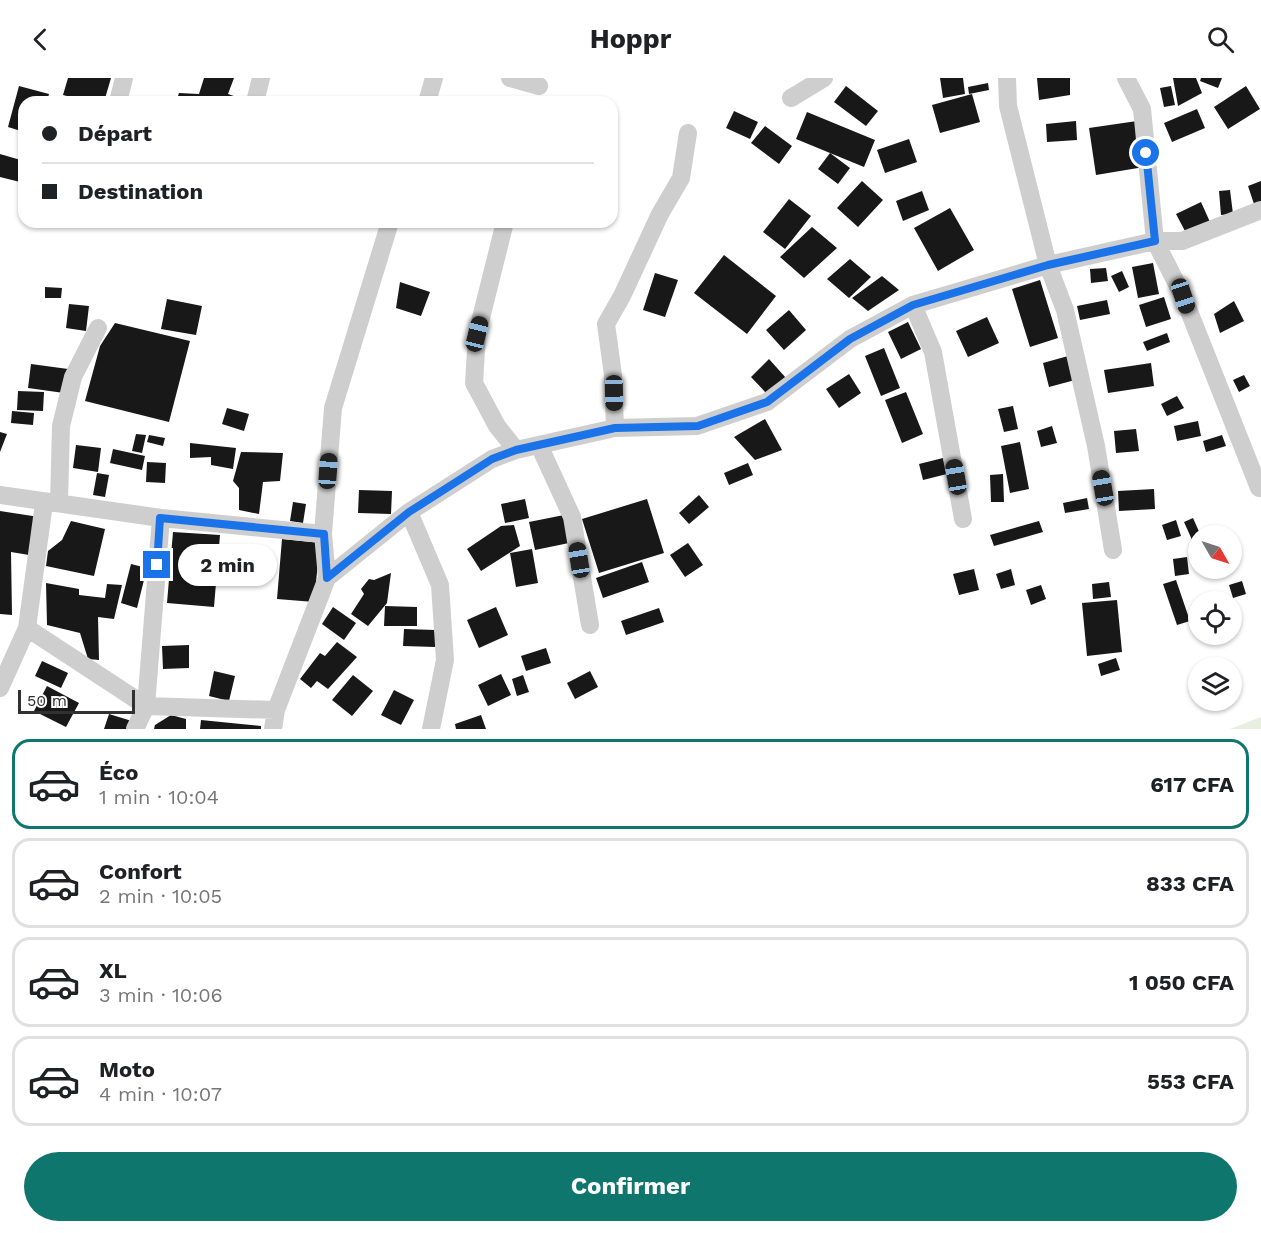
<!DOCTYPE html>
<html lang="fr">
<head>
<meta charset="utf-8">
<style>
	:root { --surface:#fff; --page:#f2f2f2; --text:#202124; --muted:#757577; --line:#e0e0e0; --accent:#0f766e }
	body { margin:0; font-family:"Work Sans",sans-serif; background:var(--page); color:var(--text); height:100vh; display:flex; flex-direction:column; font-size:22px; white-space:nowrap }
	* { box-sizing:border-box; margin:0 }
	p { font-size:20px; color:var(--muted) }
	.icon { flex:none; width:33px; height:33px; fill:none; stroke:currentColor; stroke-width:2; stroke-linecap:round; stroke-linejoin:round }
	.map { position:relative; height:651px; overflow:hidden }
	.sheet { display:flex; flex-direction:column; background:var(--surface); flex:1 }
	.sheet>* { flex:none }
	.hud { position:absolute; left:18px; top:18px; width:600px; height:132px; border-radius:18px; box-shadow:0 2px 4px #0004; display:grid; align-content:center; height:132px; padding:0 24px; background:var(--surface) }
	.needle { width:39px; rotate:129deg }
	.buttons { position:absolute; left:1188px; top:447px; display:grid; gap:12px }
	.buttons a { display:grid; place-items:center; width:54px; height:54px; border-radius:50%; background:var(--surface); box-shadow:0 2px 4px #0004; font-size:30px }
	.scale { position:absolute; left:18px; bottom:15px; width:117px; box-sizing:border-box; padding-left:6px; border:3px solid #313131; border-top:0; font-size:16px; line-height:21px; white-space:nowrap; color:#313131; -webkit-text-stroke:4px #fff; paint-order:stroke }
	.end { position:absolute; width:27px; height:27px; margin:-14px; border:8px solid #1a73e8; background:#fff; box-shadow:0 0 0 3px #fff }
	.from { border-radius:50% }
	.bubble { position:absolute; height:42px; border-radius:21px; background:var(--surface); box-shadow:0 2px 4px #0004; font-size:20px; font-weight:700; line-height:42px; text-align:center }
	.car { position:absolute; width:18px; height:36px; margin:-18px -9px; border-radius:8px; box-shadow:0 0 4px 2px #0007; background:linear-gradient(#222 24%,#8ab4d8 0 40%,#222 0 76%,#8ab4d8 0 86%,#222 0) }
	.hud b { display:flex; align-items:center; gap:21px; height:57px; font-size:22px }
	.hud b+b { border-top:2px solid var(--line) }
	.hud i { width:15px; height:15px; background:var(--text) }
	ul { padding:10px 0 0; list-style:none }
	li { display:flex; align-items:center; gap:18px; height:90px; margin:0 12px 9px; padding:0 12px; border:3px solid var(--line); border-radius:18px }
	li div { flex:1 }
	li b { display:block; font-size:22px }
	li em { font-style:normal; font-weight:700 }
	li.active { border-color:var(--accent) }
	li>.icon { width:54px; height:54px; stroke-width:1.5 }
	.action { display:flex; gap:12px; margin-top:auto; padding:12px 24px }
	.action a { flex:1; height:69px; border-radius:36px; background:var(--accent); color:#fff; font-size:24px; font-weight:700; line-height:69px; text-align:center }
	header { display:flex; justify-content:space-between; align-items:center; height:78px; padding:0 24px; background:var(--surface); font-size:27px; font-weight:700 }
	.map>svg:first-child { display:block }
</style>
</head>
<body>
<header><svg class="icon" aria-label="back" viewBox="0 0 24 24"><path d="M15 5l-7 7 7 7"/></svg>Hoppr<svg class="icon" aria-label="search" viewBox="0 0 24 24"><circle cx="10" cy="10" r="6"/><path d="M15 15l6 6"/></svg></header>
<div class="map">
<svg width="1261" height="651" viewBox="0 0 1261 651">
	<rect width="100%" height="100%" fill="#fff"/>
	<path fill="#e8eee0" d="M1261,639V651H1230Z"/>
	<path fill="#181818" d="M68,0H111L104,24H90L63,17Z
		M204,0H234L228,16L251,24H176L179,15L199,16Z
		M940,0H963L965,16L943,20Z
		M1037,0H1070V17L1039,22Z
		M1173,0H1196L1202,15L1178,28Z
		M1201,0H1222L1218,10L1200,3Z
		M988,5L989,12L969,16L968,9Z
		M19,8L49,16L47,24H24V54L8,49Z
		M846,8L878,33L866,48L834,24Z
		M1171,8L1175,27L1164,29L1160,10Z
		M1246,8L1260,31L1228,51L1214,29Z
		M972,16L980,44L940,55L932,27Z
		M1197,31L1205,50L1172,64L1164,45Z
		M734,33L758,44L750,61L726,50Z
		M807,34L875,62L864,89L796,61Z
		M1076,43L1077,62L1047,64L1046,46Z
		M1137,43L1144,89L1096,97L1089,50Z
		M765,48L792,68L779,86L751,65Z
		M909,61L917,84L885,95L877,72Z
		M830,75L850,90L838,106L818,91Z
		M0,76L24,83V105L0,99Z
		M862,103L883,122L858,149L837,130Z
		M1261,103V128L1255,129L1248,108Z
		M1230,112L1233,136L1221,137L1219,113Z
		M922,113L929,132L903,143L896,123Z
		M789,121L811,138L785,171L763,154Z
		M1201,124L1210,144L1186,155L1176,136Z
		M950,130L974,172L938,193L914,150Z
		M812,149L837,170L804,200L780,179Z
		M724,177L776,218L747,256L694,215Z
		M850,181L871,199L849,220L827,201Z
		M1153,185L1159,216L1138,220L1132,189Z
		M1106,190L1108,203L1091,205L1090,191Z
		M1122,193L1129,209L1119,214L1111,198Z
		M655,195L678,202L665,239L643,232Z
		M882,198L899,212L868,233L852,220Z
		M1040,202L1058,260L1030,269L1012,211Z
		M400,204L430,214L421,238L396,230Z
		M45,209L62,210L61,220H45Z
		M1164,219L1171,241L1146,249L1139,227Z
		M167,221L202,228L196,257L161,251Z
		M1107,222L1110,236L1080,242L1077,228Z
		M1234,223L1244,243L1220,255L1214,236Z
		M69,226L89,228L86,253L66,250Z
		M789,232L806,252L784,272L766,252Z
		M987,239L999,265L968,279L956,253Z
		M908,244L921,271L901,281L888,254Z
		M115,245L190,263L169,344L85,323L100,268Z
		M1167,255L1170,264L1147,273L1143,264Z
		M884,270L900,310L881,318L865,278Z
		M1068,278L1075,302L1049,309L1043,285Z
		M769,281L786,300L768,317L751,299Z
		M1151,285L1154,308L1108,315L1104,292Z
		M31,286L68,291L64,315L28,310Z
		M849,296L861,315L839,330L826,311Z
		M1244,297L1250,308L1239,314L1233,302Z
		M18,313L44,314L43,333L17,332Z
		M906,314L923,356L902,365L885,322Z
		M1177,318L1184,330L1167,338L1161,326Z
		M1013,328L1018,351L1004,354L998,331Z
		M227,330L249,336L244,353L222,346Z
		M12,333L34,335L33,347L11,345Z
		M765,341L782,372L755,382L734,359Z
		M1198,343L1201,358L1177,363L1174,348Z
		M1052,348L1057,365L1041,369L1037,353Z
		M1136,351L1139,373L1116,375L1114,353Z
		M0,354L7,356L0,374Z
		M136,356L146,357L142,375L132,373Z
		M149,357L165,360L163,368L147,364Z
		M1222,357L1226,368L1206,374L1203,363Z
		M1020,364L1029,411L1010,415L1001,368Z
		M190,365L236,370L233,391L211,387V379L190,380Z
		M76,367L101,370L98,394L73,390Z
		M113,371L145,378L142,392L110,385Z
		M241,374L283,375L280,403L263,404L259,436L239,432V410L233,403Z
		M943,380L947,396L923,402L919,386Z
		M147,384L166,385L165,405L146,404Z
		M748,385L753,397L729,407L724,395Z
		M97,395L109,397L105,419L93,417Z
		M1003,396L1004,424H991L990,397Z
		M1154,411L1155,431L1119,433L1118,413Z
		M359,412L392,413L391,436L358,435Z
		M699,417L709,429L689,446L679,435Z
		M1087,420L1089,431L1065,435L1063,425Z
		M525,421L529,440L505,445L501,426Z
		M647,421L664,475L599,495L582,441Z
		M293,424L306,426L303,445L290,443Z
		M0,433L39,439L29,477L11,474L12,537L0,536Z
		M564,437L569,465L535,472L529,444Z
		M1193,440L1201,458L1193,464L1184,444Z
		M1176,442L1181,458L1167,462L1162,447Z
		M71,443L105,451L94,498L46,488L48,473L62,462Z
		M1039,443L1043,454L994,468L990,457Z
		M514,447L520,468L481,493L467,471L501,448Z
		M173,454L220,457L214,529L167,525Z
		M282,461L320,465L314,524L277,521Z
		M688,465L703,487L685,499L670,477Z
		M532,471L538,505L516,509L510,475Z
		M1187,479L1189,496L1175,498L1173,481Z
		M642,484L649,504L603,520L596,500Z
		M131,486L147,490L137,530L121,525Z
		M974,491L979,512L959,517L953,496Z
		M1011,491L1015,507L1001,511L996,496Z
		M391,495L387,525L368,548L351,536L364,516L361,511L369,501L374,502Z
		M1176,502L1190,543L1177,547L1163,506Z
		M1242,503L1246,516L1233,520L1229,507Z
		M1109,504L1111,519L1093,521L1092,506Z
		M46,505L79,511V517L105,520L107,506L122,507L114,541L98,539L99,582L88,581L80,555L47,547Z
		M1041,507L1046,521L1031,527L1026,512Z
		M1117,522L1122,574L1087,578L1082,525Z
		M385,528L417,529V548H384Z
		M333,529L356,545L344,562L322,546Z
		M496,529L508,557L479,570L467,542Z
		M659,530L664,544L626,557L621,543Z
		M404,551L436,552L435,569L403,568Z
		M337,564L357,579L328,611L317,603L311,610L300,601L320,575L325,578Z
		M189,567V590L163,591L162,568Z
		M546,570L551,585L526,593L521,578Z
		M1116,580L1120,592L1101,598L1098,586Z
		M42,583L68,595L61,610L35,598Z
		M214,593L235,598L229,623L209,618Z
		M590,593L598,609L575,621L567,605Z
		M501,596L511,617L488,628L478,607Z
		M353,597L373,613L352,638L332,622Z
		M523,597L529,614L517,618L512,601Z
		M47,608L79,625L66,649L34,633Z
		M394,612L414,622L401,647L381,637Z
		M109,636L135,644L132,651H104Z
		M171,637L186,641V651H154L155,647Z
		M481,637L486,651H456L455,646Z
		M201,642L261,648V651H200Z"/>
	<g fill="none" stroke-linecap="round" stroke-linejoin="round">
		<path stroke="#cecece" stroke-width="18" d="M510,0L539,8
			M1007,0L1008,28L1048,187L1065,232L1096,368L1113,472
			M1126,0L1142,31L1155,163L1183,218L1259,410
			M791,20L824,0
			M118,24L124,0
			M255,24L261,0
			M427,24L434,0
			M505,144L477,256L474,305L497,348L516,372
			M913,227L933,274L963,441
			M615,350L613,297L606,246L622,218L660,136L681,100L688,55
			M539,367L572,439L590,547
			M0,417L161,440L323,456
			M59,425L61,348L73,299L98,250
			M409,434L440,507L445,582L431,651
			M327,500L409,434L492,381L516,372L615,350L697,348L767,324L850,261L913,227L1048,187L1155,163H1182L1261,132
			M27,550L146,628L276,632
			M0,610L27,550L44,425
			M135,651L146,628L161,440
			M273,651L276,632L327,500L323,456L333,330L390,144"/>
	</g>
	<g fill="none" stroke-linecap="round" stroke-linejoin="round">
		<path stroke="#1a73e8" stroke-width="8" d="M157,487L160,440L324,456L327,500L409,434L492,381L516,372L615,350L698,348L767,324L850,261L913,227L1048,187L1155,163L1146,75"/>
	</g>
</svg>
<div class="buttons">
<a><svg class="needle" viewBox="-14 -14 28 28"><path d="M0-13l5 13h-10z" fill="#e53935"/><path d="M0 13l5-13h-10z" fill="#757577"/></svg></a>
<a><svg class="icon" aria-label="locate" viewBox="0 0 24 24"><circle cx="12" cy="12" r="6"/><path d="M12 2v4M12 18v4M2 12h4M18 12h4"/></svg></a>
<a><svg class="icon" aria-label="layers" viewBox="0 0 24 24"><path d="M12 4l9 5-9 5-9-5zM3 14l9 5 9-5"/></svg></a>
</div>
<div class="scale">50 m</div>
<i class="end from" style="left:1146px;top:75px"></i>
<i class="end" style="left:157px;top:487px"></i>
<div class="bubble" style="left:178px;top:466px;width:99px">2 min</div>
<i class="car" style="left:1183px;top:218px;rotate:162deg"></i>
<i class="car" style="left:477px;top:256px;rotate:14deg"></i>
<i class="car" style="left:614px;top:315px;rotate:179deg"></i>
<i class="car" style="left:328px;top:393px;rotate:4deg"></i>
<i class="car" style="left:956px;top:399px;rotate:350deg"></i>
<i class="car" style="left:1103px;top:410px;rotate:350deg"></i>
<i class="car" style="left:579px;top:482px;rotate:351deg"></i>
<div class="hud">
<b><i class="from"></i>Départ</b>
<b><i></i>Destination</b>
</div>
</div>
<section class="sheet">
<ul>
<li class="active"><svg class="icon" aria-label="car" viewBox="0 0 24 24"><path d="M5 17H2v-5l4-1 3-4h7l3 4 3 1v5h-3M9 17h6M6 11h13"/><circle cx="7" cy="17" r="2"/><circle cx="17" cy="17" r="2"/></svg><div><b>Éco</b><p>1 min · 10:04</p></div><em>617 CFA</em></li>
<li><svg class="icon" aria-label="car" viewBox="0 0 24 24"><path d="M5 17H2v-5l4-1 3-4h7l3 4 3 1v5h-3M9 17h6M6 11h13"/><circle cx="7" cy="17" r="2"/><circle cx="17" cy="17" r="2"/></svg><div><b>Confort</b><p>2 min · 10:05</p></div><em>833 CFA</em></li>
<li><svg class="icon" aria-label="car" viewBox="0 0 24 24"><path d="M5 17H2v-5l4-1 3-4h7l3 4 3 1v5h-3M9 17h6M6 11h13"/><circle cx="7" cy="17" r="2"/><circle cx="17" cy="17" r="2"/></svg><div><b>XL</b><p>3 min · 10:06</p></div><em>1 050 CFA</em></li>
<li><svg class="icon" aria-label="car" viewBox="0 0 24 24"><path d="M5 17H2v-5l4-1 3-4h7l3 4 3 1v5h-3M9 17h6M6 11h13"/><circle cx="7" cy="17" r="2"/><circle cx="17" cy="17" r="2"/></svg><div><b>Moto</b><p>4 min · 10:07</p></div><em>553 CFA</em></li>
</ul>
<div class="action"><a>Confirmer</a></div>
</section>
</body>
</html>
